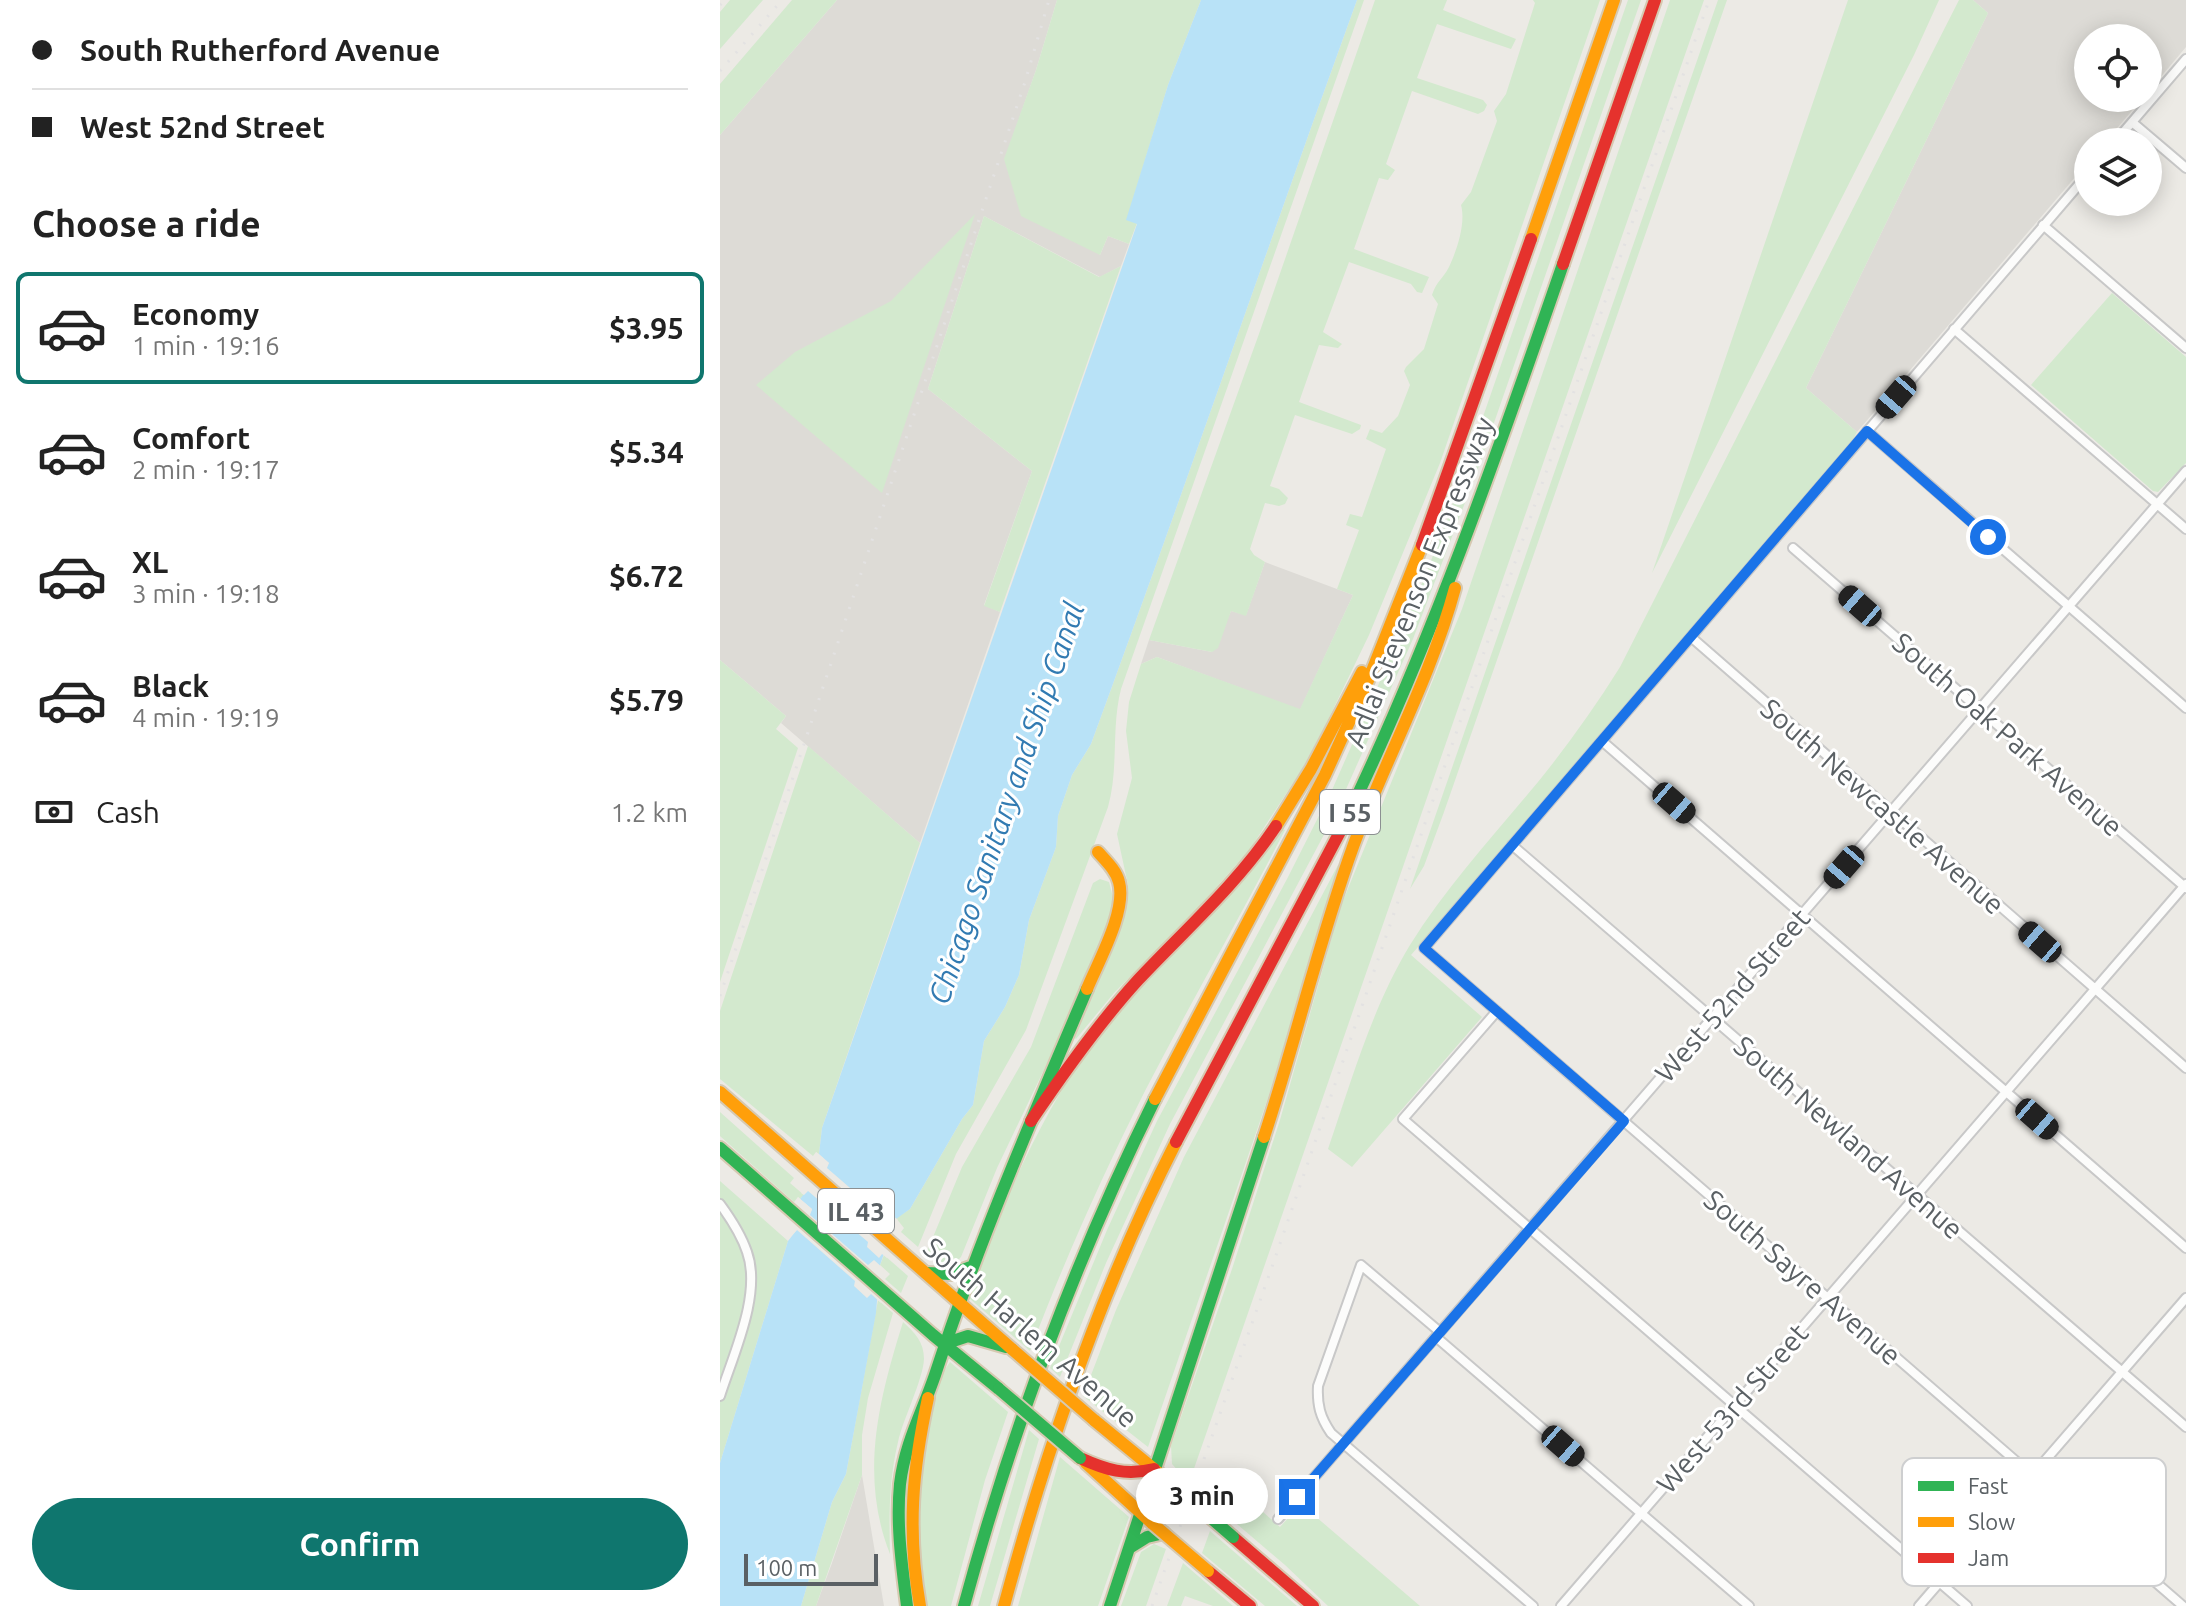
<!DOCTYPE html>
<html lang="en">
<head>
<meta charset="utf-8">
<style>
	:root { --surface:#fff; --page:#f2f2f2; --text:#222; --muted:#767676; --line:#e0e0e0; --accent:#0f766e }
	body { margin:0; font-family:Ubuntu,sans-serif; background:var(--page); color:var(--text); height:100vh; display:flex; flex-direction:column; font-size:30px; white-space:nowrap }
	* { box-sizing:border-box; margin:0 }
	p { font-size:26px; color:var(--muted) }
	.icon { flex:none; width:44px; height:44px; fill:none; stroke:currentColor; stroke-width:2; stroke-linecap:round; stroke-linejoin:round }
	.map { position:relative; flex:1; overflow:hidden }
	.panel { display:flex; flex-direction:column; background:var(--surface); width:720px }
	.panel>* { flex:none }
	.hud { display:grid; align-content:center; height:176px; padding:0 32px; background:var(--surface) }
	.fabs { position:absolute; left:1354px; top:24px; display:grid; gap:16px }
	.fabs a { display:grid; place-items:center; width:88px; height:88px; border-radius:50%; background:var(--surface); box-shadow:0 4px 20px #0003; font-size:40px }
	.scale { position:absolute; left:24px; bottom:20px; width:134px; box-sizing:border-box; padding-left:8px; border:4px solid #5a6064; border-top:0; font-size:22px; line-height:28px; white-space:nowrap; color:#5a6064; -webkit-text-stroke:6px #fff; paint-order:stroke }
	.end { position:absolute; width:36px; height:36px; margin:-18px; border:10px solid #1a73e8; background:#fff; box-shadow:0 0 0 4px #fff }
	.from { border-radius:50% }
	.bubble { position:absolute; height:56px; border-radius:28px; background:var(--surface); box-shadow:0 4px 20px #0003; font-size:26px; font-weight:700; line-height:56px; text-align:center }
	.car { position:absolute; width:24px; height:48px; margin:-24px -12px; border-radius:10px; box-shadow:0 0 6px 2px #0007; background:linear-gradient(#222 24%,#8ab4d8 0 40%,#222 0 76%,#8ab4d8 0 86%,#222 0) }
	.hud b { display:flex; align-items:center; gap:28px; height:76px; font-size:30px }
	.hud b+b { border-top:2px solid var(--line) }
	.hud i { width:20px; height:20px; background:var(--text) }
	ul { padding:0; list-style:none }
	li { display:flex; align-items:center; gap:24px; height:112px; margin:0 16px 12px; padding:0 16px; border:4px solid transparent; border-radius:12px }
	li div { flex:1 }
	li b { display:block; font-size:30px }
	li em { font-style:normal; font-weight:700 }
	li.active { border-color:var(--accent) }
	li>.icon { width:72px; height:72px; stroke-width:1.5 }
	h2 { padding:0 32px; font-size:36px; line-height:96px }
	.pay { display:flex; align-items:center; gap:20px; height:88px; padding:0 32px; font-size:30px }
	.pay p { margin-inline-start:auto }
	.button { display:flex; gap:16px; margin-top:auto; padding:16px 32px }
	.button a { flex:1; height:92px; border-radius:48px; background:var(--accent); color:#fff; font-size:32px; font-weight:700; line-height:92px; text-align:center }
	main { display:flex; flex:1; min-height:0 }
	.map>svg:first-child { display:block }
</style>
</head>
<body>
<main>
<section class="panel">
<div class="hud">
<b><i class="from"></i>South Rutherford Avenue</b>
<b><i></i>West 52nd Street</b>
</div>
<h2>Choose a ride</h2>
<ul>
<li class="active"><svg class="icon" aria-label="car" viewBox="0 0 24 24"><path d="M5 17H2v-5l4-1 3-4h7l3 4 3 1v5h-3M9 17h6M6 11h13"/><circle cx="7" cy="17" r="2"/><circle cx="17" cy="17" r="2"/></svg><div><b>Economy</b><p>1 min · 19:16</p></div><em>$3.95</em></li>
<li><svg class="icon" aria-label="car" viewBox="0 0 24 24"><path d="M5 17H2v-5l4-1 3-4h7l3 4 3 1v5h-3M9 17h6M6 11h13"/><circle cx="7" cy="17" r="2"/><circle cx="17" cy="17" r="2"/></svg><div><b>Comfort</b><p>2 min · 19:17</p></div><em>$5.34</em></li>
<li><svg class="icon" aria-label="car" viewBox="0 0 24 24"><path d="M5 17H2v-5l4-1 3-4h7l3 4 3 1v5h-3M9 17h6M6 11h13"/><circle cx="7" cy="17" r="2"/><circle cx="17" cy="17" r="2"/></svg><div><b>XL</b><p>3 min · 19:18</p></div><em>$6.72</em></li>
<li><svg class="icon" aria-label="car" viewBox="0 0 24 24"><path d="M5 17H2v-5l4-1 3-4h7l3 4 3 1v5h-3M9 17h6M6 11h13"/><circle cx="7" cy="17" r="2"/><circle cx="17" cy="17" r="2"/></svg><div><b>Black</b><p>4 min · 19:19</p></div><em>$5.79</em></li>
</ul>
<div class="pay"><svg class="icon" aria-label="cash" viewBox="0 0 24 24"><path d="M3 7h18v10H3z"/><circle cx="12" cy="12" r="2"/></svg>Cash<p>1.2 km</p></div>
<div class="button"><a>Confirm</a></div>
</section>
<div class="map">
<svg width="1466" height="1606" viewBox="0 0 1466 1606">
	<rect width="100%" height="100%" fill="#eceae5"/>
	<path fill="#dddbd6" d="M117,0H337L316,70L285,159L380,255L388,236L409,244L401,266L380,277L264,216L208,389L312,471L264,605L280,612L200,843L61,723L66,716L0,660V135Z
		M1253,0H1466V47L1428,92V38H1368V98H1423L1385,142H1368V162L1137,432L1086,388L1268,13Z
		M545,562L633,595L580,710L437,657L421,664L429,640L492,652L511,611L526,615Z
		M142,1475L164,1606H96L112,1563Z"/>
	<path fill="#d3e9ce" d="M10,0H43L0,49V12Z
		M72,0H117L0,135V84Z
		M337,0H481L448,85L407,219L417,223L409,244L388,236L380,255L301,216L284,159L316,70Z
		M637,0H644L401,689C391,728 399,768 388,807L306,1030L236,1154L198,1247L181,1232L184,1228L176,1218L190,1209L242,1119L253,1105L264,1041L285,1007L299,975L309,920L336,847L338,816L352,775L371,744C462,497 547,248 637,0Z
		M655,0H727L723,10L796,39L791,49L717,24L697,78L763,100L767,105L764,111L758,114L692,91L666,164L675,170L668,180L659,178L634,249L709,277L702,293L697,292L691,284L629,262L603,332L622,344L618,348L599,345L579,402L641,425L640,429L632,434L575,415L550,486L559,489L568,498L565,504L559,506L545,503L530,549L534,555L545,562L526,616L511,611L498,648L492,652L429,640L540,331Z
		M813,0H880L720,463L649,635L606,724L581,771L530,849L479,907L394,993L356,1039L352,1036L401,916L408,885L397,834L412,778L406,731L409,702L421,664L437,657L580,709L633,595L617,589L639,530L626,525L630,514L642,517L666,449L646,439L650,429L662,433L678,416L690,385L684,371L686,367L704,349L718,304L712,295C717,280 723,279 729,267C737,250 746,223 741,205L751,192L777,121L774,111L786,94L815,3Z
		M908,0H921L759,466L693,639L615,814L450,1124L386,1263L340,1377L330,1368L387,1230L437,1121L567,879L612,790L690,613L726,523Z
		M950,0H984L469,1483L452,1464L451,1446L512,1269L560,1120L620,908L742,609Z
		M998,0H1007L724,812L704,866L690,889Z
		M1128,0H1219L1194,55L932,573Z
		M1239,0H1253L1268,13L1086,388L1137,432L1129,446L1011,587L691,955L762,1017L632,1167L608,1149C632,1079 652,1008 690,945C727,886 774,835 818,782C848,745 875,707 900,667Z
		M255,214L162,493L36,385L75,352L171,301Z
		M264,216L379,277L401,266L280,612L264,606L312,471L208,389Z
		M1392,293L1466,357V463L1438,492L1433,491L1311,385Z
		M0,660L66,716L56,729L78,748L0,982Z
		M88,746L200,843L102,1128L99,1154L96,1152L93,1156L0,1079V1011Z
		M562,829L565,830C520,917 471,1002 426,1089C383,1174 344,1261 310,1351L249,1298C281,1206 316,1125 371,1044Z
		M618,865L620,866L548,1098L428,1447L363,1396L396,1310L464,1157Z
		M380,879L389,882L394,901L391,919L363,988L277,1168L241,1257L234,1264H219L206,1254L242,1167L311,1047L373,883Z
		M0,1112L74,1178L70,1183L84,1195L80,1199L78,1197L74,1202L0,1136Z
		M0,1181L68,1241L0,1463Z
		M164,1255L188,1276L181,1293L165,1279L170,1274L160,1265Z
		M158,1300L173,1313L148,1398L142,1435V1475L96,1606H81L112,1502L126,1474Z
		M183,1322C195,1333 204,1342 204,1359C203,1380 183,1419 178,1442C169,1479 169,1516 170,1554C139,1476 159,1399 183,1322Z
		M230,1362L288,1412L265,1480L231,1606H206L198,1557L196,1493L211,1411L221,1375Z
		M309,1430L319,1439L270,1606H258Z
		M340,1457L409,1517L378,1606H298Z
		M506,1479L560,1527L581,1504L700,1606H608L565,1565L497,1507Z
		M490,1531L577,1606H545L482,1553Z
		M434,1544L446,1549L426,1606H401L421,1552Z
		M463,1563L513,1606H493L465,1596L461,1606H447Z"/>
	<path fill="#b8e2f7" d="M481,0H637C547,248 462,497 371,744L352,775L338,816L336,847L309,920L299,975L285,1007L264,1041L253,1105L242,1119L190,1209L176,1219L160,1265L156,1313L126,1474L112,1502L81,1606H0V1463L68,1241L91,1212L92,1209L80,1199L109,1163L99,1154L102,1128L417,224L406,220L448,85Z"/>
	<path fill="#eceae5" d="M96,1152L109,1163L107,1168L166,1219L171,1214L178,1220L167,1258L162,1254L159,1258L147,1247L148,1242L88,1191L84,1195L81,1193L103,1166L96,1156Z
		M78,1197L92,1209L90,1215L148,1265L154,1260L164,1269L161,1303L151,1294L147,1298L134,1286L135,1281L77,1230L72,1235L69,1232L87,1210L77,1201Z"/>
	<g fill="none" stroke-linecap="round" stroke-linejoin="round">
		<g stroke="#c8c8c8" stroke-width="12">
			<path id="street" d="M1412,122L1466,168
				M1395,142L1466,59
				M1368,174L704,948L1463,1606
				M1323,225L1466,348
				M1234,329L1466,529
				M1147,431L1466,708
				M1073,548L1466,888
				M971,637L1466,1068
				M882,741L1466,1248
				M792,845L1466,1427
				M777,1011L683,1119L1247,1606
				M0,1204C11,1219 21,1234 27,1252C42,1294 13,1355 0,1396
				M720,1332L641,1265L598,1386C597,1405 600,1417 611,1433L813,1606
				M716,1337L1029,1606
				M558,1519L1466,471
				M841,1606L1466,884
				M1199,1606L1466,1298"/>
		</g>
		<g stroke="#d6c9b1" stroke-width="16">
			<path id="fast" d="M622,828C710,646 777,455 843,264
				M0,1148L213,1335L279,1389
				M206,1273L232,1274L253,1266
				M224,1344L248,1336L286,1347
				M411,1547L427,1537L444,1533
				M187,1606C182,1566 176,1525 180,1484C185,1443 202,1413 215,1375C258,1243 313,1116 367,989
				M244,1606C292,1430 354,1262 435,1099
				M390,1606L544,1137"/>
		</g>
		<g stroke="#d6c9b1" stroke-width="16">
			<path id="slow" d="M811,239L894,0
				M556,826L591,769L642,672
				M367,989C378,962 407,911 399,882C396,870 386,861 378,852
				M0,1092L293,1350
				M435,1099L605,775L650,676L702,545
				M544,1137C576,1040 599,940 634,844C666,758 711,677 735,588
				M374,1420L446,1479
				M366,1463L433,1524
				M200,1606C187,1532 192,1471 208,1398
				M284,1606C327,1447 381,1289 456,1142"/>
		</g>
		<g stroke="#d6c9b1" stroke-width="16">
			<path id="jam" d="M843,264L935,0
				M702,545L811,239
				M311,1121C344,1072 378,1024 418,980C466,929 517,884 556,826
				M456,1142L622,828
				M360,1458C386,1470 406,1476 434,1469
				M513,1537L593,1606
				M488,1571L530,1606"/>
		</g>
		<use href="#street" stroke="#fcfcfb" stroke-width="8"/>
		<use href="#fast" stroke="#30b455" stroke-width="12"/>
		<use href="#slow" stroke="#ff9f0a" stroke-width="12"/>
		<use href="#jam" stroke="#e5322d" stroke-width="12"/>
		<path stroke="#e3e2e2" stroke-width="3" stroke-dasharray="2 10" stroke-linecap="butt" d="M0,5L4,0
			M0,71L62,0
			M0,996L305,82L329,0
			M432,1606L553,1264L989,0"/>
		<g stroke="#d6c9b1" stroke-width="16" stroke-linecap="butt">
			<path id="fast-bridge" d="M279,1389L360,1458
				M446,1479L513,1537"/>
		</g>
		<g stroke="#d6c9b1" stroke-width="16" stroke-linecap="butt">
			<path id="slow-bridge" d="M293,1350L374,1420
				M433,1524L488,1571"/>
		</g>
		<use href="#fast-bridge" stroke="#30b455" stroke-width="12"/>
		<use href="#slow-bridge" stroke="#ff9f0a" stroke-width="12"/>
	</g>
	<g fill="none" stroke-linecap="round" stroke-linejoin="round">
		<path stroke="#1a73e8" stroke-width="10" d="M577,1497L904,1121L704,948L1147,431L1268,537"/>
	</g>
	<g text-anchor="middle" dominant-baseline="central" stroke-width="6" stroke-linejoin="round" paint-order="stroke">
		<g fill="#fff" stroke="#8c9092" stroke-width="2">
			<rect x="600" y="790" width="60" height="44" rx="6"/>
			<rect x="98" y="1189" width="76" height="44" rx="6"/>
		</g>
		<g font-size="26" font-weight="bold" fill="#5a6064">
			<text x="630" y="812">I 55</text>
			<text x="136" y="1211">IL 43</text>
		</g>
		<g font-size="28" fill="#5a6064" stroke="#fff">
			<text transform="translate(699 582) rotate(-68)">Adlai Stevenson Expressway</text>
			<text transform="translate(1288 734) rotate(41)">South Oak Park Avenue</text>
			<text transform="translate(1163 806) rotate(41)">South Newcastle Avenue</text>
			<text transform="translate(1012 995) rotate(-49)">West 52nd Street</text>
			<text transform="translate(1129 1137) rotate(41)">South Newland Avenue</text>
			<text transform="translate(1083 1277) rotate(41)">South Sayre Avenue</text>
			<text transform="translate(311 1332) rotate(41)">South Harlem Avenue</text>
			<text transform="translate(1012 1408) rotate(-49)">West 53rd Street</text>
		</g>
		<g font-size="30" font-style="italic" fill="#327bb2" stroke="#fff">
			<text transform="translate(286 803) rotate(-71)">Chicago Sanitary and Ship Canal</text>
		</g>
	</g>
	<rect x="1182" y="1458" width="264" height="128" rx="12" fill="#fff" stroke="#cecfd0" stroke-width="2"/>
	<rect x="1198" y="1481" width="36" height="10" fill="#30b455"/>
	<rect x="1198" y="1517" width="36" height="10" fill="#ff9f0a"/>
	<rect x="1198" y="1553" width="36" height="10" fill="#e5322d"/>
	<g font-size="22" fill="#5a6064">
		<text x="1248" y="1494">Fast</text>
		<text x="1248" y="1530">Slow</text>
		<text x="1248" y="1566">Jam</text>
	</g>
</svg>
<div class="fabs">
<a><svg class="icon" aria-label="locate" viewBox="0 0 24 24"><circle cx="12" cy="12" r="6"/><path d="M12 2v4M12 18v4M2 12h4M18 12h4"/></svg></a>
<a><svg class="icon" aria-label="layers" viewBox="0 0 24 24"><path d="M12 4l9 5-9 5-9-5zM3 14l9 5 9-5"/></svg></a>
</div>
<div class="scale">100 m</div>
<i class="end from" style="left:1268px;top:537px"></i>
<i class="end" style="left:577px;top:1497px"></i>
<div class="bubble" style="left:416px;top:1468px;width:132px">3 min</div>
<i class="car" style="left:1176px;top:397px;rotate:221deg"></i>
<i class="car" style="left:1140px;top:606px;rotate:311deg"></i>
<i class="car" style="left:954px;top:803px;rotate:131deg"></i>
<i class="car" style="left:1124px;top:867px;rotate:221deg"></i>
<i class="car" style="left:1320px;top:942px;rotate:311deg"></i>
<i class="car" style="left:1317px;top:1119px;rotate:131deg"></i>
<i class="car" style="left:843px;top:1446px;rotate:131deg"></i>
</div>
</main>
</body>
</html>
